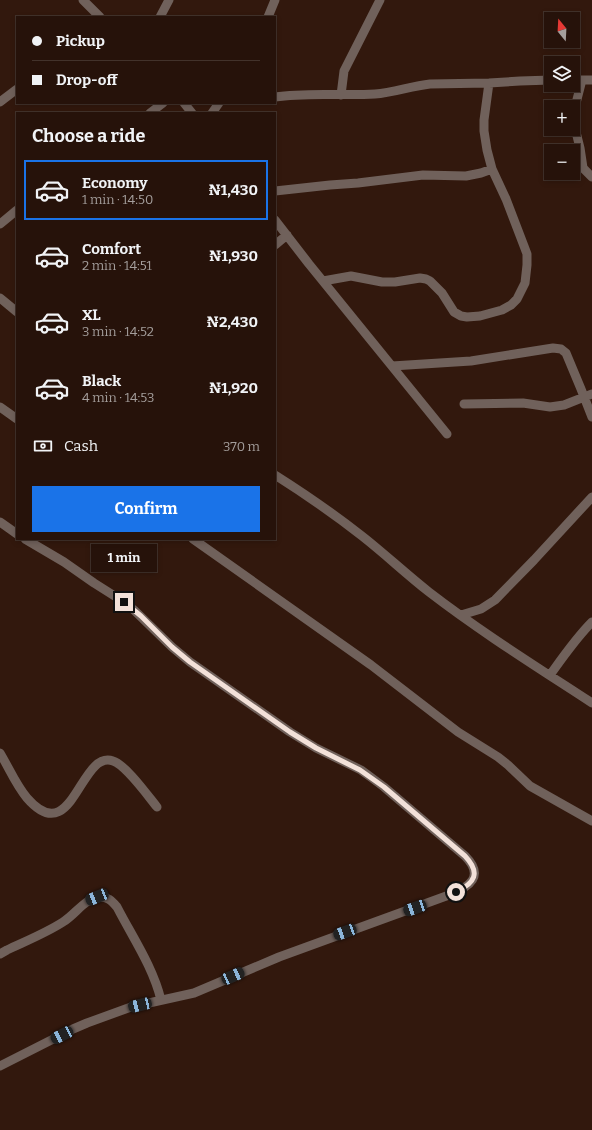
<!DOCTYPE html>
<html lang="en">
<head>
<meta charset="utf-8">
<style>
	:root { --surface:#26120a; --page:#322018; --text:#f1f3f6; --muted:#a49e9c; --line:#42322b; --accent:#1a73e8 }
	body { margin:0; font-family:Bitter,serif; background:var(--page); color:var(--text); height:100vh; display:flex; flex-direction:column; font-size:15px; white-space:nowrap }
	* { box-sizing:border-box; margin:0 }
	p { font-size:13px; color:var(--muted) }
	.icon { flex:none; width:22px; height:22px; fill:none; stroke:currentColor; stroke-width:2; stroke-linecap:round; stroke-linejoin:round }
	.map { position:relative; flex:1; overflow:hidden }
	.details { position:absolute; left:16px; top:112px; width:260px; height:428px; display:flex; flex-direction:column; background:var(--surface); border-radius:0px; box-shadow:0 2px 6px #0003,0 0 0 1px var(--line) }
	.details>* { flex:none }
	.guide { position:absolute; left:16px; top:16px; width:260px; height:88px; border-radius:0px; box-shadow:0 2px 6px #0003,0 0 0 1px var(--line); display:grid; align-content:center; height:88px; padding:0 16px; background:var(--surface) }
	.needle { width:26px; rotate:342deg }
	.buttons { position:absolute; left:544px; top:12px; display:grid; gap:8px }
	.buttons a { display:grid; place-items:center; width:36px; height:36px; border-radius:0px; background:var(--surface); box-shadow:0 2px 6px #0003,0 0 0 1px var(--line); font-size:20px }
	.end { position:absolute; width:18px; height:18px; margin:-9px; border:5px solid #f3e1d9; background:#111; box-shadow:0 0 0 2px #111 }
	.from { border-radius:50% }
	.bubble { position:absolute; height:28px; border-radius:0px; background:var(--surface); box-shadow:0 2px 6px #0003,0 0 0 1px var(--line); font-size:13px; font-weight:700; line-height:28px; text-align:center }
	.car { position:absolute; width:12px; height:24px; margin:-12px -6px; border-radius:5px; box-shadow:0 0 3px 1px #0007; background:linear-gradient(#222 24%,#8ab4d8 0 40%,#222 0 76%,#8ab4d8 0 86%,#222 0) }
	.guide b { display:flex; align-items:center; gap:14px; height:38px; font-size:15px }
	.guide b+b { border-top:1px solid var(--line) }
	.guide i { width:10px; height:10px; background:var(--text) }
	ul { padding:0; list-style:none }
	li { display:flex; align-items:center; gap:12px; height:60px; margin:0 8px 6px; padding:0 8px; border:2px solid transparent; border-radius:0px }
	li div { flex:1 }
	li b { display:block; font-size:15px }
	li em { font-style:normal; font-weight:700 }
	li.active { border-color:var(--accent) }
	li>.icon { width:36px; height:36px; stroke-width:1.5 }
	h2 { padding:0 16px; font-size:18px; line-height:48px }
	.pay { display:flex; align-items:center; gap:10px; height:44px; padding:0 16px; font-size:15px }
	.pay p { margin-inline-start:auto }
	.primary-button { display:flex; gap:8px; margin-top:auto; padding:8px 16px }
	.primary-button a { flex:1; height:46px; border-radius:0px; background:var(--accent); color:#fff; font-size:16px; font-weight:700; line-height:46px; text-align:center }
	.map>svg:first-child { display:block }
</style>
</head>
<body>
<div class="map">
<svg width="592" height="1130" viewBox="0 0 592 1130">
	<rect width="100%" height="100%" fill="#32180d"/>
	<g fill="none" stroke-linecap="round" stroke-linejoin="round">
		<path stroke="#70615b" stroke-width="9" d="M83,0L100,17
			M160,17L169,0
			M268,17L275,0
			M573,80H592
			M582,80L574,111V124L580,148L583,168L592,177
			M341,95L344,71L380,0
			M275,97C308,92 341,96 375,94C393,93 411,86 430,84L489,83L520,81L551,80
			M0,102L17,89
			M184,103L192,113
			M150,113L163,103
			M212,113L219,103
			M275,191L330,185L358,183L423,175L466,176L481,173L492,169
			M275,220L309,264L447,434
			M0,224L17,210
			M275,245L287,235
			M323,281L351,276L382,282H395L420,278L426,279L430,281L442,293L454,312L461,316L467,317L480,316L502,310L511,305L517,299L525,283L527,265V254L524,246L506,199L492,169L487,150L484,131V120L489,83
			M0,298L17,312
			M392,366L471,361L553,348L561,349L566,353L581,389L592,417
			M464,404L523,403L550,407L564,405L592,394
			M0,407L17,419
			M275,475C305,494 334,514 362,536C385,554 406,574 429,592C481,632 537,667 592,703
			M0,522L17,534
			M193,539L371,665L458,732L498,757L508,765L530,786L592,821
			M461,615L481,609L495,600L534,560L592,497
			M550,675C563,657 576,638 592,622
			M0,753C9,768 16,785 27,798C73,851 80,749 113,761C126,765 148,796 157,807
			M0,954L7,950C26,941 46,933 63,922C76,914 84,899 99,897C107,896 112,901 117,907C133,938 153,967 161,1000
			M0,1066L73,1029L87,1023L131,1007L194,993L279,957L449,895C470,887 485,876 465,856L384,787L372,778L361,770L316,748L290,732L190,662L172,647L134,610L124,602L94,583L64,562L25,539"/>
	</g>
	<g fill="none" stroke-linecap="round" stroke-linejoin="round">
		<path stroke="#f3e1d9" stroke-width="5" d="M124,602L141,616L172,647L190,662L290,732L316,748L360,770L384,787L465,856C481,873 475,883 456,892"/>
	</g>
</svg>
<div class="buttons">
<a><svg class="needle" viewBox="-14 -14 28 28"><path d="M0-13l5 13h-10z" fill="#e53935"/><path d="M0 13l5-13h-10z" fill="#a49e9c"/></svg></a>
<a><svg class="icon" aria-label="layers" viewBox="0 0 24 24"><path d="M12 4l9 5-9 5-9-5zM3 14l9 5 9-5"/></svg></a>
<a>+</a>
<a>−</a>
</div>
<i class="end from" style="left:456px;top:892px"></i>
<i class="end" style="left:124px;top:602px"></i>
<div class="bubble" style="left:91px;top:544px;width:66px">1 min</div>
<i class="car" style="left:97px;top:897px;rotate:248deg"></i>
<i class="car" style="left:415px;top:908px;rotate:251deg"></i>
<i class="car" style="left:345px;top:932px;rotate:250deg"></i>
<i class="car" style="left:233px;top:976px;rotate:66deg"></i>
<i class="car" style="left:140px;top:1005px;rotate:257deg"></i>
<i class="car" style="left:62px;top:1035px;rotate:243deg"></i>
<div class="guide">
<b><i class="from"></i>Pickup</b>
<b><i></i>Drop-off</b>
</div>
<section class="details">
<h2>Choose a ride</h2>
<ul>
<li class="active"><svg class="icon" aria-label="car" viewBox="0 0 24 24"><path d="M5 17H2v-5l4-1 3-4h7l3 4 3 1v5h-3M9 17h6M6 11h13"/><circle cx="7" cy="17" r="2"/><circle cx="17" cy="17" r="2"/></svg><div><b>Economy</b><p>1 min · 14:50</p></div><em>₦1,430</em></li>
<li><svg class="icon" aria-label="car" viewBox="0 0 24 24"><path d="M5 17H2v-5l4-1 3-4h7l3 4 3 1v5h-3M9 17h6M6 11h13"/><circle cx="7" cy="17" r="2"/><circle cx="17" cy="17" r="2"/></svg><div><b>Comfort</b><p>2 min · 14:51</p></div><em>₦1,930</em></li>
<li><svg class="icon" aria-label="car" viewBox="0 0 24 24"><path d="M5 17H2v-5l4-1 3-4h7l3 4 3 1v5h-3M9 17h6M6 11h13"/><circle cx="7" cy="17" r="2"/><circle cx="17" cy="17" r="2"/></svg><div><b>XL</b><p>3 min · 14:52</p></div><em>₦2,430</em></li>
<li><svg class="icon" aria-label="car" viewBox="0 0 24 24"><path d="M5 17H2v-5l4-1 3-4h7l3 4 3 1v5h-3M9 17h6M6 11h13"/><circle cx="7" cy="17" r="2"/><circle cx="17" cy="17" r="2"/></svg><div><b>Black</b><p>4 min · 14:53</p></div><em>₦1,920</em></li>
</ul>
<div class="pay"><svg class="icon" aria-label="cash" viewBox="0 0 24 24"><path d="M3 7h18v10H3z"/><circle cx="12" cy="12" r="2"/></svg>Cash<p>370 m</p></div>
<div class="primary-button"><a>Confirm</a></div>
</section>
</div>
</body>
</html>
